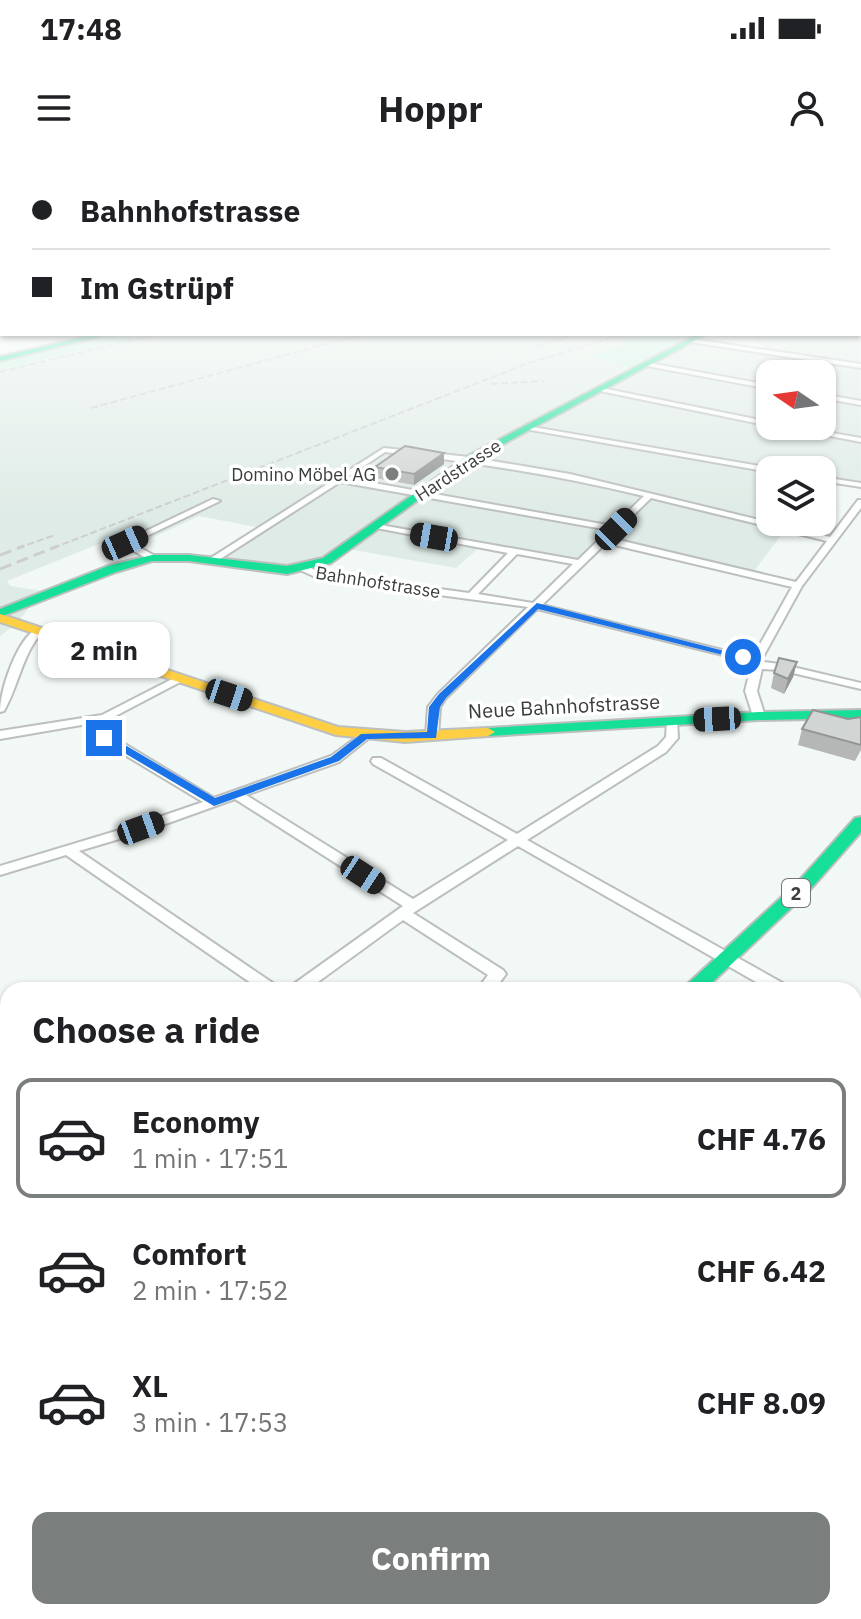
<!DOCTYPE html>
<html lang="en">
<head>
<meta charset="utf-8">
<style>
	:root { --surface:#fff; --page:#f2f2f2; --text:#202124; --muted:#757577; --line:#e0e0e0; --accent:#7a7e7c }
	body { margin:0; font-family:"IBM Plex Sans",sans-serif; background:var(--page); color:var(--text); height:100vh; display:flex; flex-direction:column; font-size:30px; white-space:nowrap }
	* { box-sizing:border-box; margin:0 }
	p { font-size:26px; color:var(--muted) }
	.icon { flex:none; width:44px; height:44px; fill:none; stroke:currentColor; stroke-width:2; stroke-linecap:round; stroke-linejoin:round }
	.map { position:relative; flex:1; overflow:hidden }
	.sheet { position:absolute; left:0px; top:822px; width:862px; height:638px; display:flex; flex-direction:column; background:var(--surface); border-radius:24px 24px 0 0; box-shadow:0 2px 6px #0004 }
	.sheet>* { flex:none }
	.banner { position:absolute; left:0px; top:0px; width:862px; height:176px; box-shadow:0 2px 6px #0004; display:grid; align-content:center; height:176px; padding:0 32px; background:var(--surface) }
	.needle { width:52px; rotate:283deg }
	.buttons { position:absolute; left:756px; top:200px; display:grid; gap:16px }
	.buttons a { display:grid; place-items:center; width:80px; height:80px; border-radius:16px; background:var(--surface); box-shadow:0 2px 6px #0004; font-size:40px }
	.end { position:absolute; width:36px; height:36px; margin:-18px; border:10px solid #1a73e8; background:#fff; box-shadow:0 0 0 4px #fff }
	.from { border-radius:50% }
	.bubble { position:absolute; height:56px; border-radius:16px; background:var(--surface); box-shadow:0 2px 6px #0004; font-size:26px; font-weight:700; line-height:56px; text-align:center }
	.car { position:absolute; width:24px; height:48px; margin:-24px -12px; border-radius:10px; box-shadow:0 0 6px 2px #0007; background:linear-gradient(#222 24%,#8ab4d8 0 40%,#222 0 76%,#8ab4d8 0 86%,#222 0) }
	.banner b { display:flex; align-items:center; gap:28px; height:76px; font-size:30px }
	.banner b+b { border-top:2px solid var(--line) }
	.banner i { width:20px; height:20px; background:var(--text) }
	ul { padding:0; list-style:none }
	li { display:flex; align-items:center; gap:24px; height:120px; margin:0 16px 12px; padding:0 16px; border:4px solid transparent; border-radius:16px }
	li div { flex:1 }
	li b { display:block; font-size:30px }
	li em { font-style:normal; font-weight:700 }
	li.selected { border-color:var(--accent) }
	li>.icon { width:72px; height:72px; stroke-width:1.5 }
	h2 { padding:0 32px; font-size:36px; line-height:96px }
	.primary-button { display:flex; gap:16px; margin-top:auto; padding:16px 32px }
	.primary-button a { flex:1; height:92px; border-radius:16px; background:var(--accent); color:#fff; font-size:32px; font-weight:700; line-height:92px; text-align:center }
	.status { display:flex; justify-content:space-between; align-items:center; height:56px; padding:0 40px; background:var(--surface); direction:ltr }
	.status svg { height:22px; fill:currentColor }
	header { display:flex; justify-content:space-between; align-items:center; height:104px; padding:0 32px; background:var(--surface); font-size:36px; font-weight:700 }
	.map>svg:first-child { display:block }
</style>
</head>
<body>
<div class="status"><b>17:48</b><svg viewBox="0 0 49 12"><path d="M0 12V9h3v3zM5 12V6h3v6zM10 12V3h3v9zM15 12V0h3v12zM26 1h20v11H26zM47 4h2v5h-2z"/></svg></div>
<header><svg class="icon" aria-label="menu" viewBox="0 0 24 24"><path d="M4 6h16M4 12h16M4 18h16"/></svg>Hoppr<svg class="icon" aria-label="person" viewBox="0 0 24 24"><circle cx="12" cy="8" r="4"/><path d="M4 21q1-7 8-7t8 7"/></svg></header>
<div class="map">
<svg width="861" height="1459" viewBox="0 0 861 1459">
	<rect width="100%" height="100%" fill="#f2f8f5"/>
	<path fill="#dfebe6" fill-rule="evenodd" d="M860,165L861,326L822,321V310H770V362H791L754,411L599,378L577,399L483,384L456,408L342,388L295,406L209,399L256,367L199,356L128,389L117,383H101L7,421L10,426L43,431L15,465L0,476V210L150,174H645L621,181L630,184L634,208L685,180L804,197L766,188L746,174H860ZM770,214H822V266H770Z"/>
	<path fill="#c5f0e0" d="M116,174H150L0,210V202Z
		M645,174H695L634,208L589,196L628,184L620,181Z"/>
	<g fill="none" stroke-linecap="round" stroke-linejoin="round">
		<g stroke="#bcbfbd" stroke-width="4">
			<path id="street" d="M692,179L861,204V208L690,182Z
				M649,203L770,225V229L647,206Z
				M602,228L770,262V266L600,231Z
				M822,234L861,241V245L822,238Z
				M527,266L771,308L775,310H770V312L525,269Z
				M777,266H793L861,278V282Z
				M384,288L469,297L570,314L830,377L858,340H861V348L802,426L763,497L757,501L780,504L861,523V529L780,510L762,509L757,531L765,556L759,559L753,556L745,531L751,507L739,499L537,449L446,538L440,547L438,576L436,578H428L426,576L428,547L438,534L528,447L320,419L300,410V406H306L322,413L469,433L508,393L371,367L375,364L578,400L609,370L340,322L214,403L206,401ZM385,292C473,302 558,315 644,336L613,366L346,318ZM651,338L827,381L796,422L610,378ZM606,383L792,427L754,495L750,497L542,445ZM517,394L573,404L533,443L478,434Z
				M822,317L861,323V327L822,321Z
				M213,339L220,341L132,383L155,396V400H149L121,383Z
				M38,468L43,471C22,494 19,525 4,551L0,552C0,530 17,478 38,468Z
				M180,515L185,518L184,520L104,562L105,572L214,638L331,596L361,574H369V578L339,602L246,635L413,739L508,680L373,604L371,601L373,598H381L517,674L658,586L666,577L667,561L673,558L677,559L678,578L666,592L527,680L788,826L791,830H770L518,686L413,753L503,810L506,814L494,830H477L488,815L403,760L307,830H288L291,826L403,746L235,639L146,671L79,691L277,826L280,830H261L66,695L0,715V706L136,665L203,642L100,580L93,572V563L0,579V571L102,555Z
				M0,848L8,851V864L0,861Z
				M854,864L861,866V880L854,878Z
				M861,936V956L854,959V939Z
				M8,1059V1080L0,1084V1063Z
				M861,1444V1459H848L850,1452H854V1446Z
				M477,1452H531L529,1459H479Z"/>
		</g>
		<g stroke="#bcbfbd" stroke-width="4">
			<path id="fast" d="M860,160H861V165H860Z
				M97,174H110L0,201V197Z
				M698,174H707L472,301L331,403L287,414L189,401H152L116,412L0,457V449L108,406L152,395H189L287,406L323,398L466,297Z
				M861,550V558L759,560L488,576L481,572L488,568L759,552Z
				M861,657V672L808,732L704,830H681L796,724L855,658Z"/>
		</g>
		<g stroke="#bcbfbd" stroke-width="4">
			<path id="slow" d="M0,454L338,567L405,572L488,568L495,572L488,576L405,582L336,575L0,462Z
				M190,1452H223L220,1459H187Z"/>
		</g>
		<use href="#street" fill="#fdfefe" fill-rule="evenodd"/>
		<use href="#fast" fill="#16e098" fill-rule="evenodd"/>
		<use href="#slow" fill="#ffcf43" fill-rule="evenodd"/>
		<path stroke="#cdcecd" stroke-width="3" d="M854,1387L861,1375
			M854,1415L861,1403
			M809,1459L813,1452
			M827,1459L831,1452"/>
		<path stroke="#cdcecd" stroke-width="2" stroke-dasharray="7 3" stroke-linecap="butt" d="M536,187L575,174
			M0,212L157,174
			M491,224L544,221
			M91,248L363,174
			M18,388L55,375
			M53,388L529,203L624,174"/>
		<path stroke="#cdcecd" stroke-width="3" stroke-dasharray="12 6" stroke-linecap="butt" d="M0,395L24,386
			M0,409L58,386"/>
	</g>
	<path fill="#b4b7b5" d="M444,304L414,325L375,318V307Z
		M797,502L793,517L784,534L771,528L774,513Z
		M861,557V590L855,601L798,585L802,569Z"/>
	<path fill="#929594" d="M444,293V304L414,325V314Z
		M797,502L793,517L784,534L788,519Z"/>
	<path fill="#d1d5d3" stroke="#929594" stroke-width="2" d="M405,286L444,293L414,314L375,307Z
		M779,498L797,502L788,519L774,513Z
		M813,550L848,559L861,557V585L802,569Z"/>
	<linearGradient id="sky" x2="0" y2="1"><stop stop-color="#82bad2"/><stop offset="0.42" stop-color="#f9fcfa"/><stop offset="1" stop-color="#f9fcfa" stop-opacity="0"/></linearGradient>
	<rect width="861" height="353" fill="url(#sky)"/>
	<path fill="#1a73e8" d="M537,443L748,497L743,500L538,449L446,538L440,547L436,578L367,579L339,601L214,646L99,578L108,575L215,638L331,597L361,574L427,572L429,547L439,534Z"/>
	<circle fill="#7a7e7c" stroke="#fff" stroke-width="3" cx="392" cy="314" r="8"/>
	<g text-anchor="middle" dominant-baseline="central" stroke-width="7" stroke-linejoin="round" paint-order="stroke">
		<g font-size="18" fill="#393d3b" stroke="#fff">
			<text transform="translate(458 310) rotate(-33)">Hardstrasse</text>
			<text transform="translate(378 422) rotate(9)">Bahnhofstrasse</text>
		</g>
		<g font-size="18" fill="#393d3b" stroke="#fff" text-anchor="end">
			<text x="376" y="314">Domino Möbel AG</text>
		</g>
		<rect fill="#fff" stroke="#747776" stroke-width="2" x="782" y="719" width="28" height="28" rx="6"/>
		<g font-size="18" font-weight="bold" fill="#393d3b">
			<text x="796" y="733">2</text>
		</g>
		<g font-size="20" fill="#393d3b" stroke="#fff">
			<text transform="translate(564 546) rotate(-3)">Neue Bahnhofstrasse</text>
		</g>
	</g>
</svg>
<div class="buttons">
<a><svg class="needle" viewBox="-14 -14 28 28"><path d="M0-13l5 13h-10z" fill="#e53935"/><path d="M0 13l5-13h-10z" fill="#757577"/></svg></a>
<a><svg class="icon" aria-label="layers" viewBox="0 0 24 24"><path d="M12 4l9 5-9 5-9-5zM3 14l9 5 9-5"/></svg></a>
</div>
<i class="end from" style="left:743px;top:497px"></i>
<i class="end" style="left:104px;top:578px"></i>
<div class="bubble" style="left:38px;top:462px;width:132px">2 min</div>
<i class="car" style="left:616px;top:369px;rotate:45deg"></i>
<i class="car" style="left:434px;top:377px;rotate:280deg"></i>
<i class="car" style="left:125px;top:383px;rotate:66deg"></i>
<i class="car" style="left:229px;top:535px;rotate:108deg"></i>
<i class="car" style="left:717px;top:559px;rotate:267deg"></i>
<i class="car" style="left:141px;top:668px;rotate:70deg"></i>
<i class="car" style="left:363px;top:715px;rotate:123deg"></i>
<div class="banner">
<b><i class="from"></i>Bahnhofstrasse</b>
<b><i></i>Im Gstrüpf</b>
</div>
<section class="sheet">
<h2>Choose a ride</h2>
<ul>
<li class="selected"><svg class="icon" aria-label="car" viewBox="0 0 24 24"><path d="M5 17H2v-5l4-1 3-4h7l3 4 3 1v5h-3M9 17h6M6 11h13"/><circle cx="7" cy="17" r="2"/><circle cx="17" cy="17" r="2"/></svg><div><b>Economy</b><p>1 min · 17:51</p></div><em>CHF 4.76</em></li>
<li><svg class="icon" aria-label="car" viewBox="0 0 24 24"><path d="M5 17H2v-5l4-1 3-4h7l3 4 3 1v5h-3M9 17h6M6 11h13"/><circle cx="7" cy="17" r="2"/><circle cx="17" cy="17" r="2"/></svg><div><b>Comfort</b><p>2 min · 17:52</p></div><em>CHF 6.42</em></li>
<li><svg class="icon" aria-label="car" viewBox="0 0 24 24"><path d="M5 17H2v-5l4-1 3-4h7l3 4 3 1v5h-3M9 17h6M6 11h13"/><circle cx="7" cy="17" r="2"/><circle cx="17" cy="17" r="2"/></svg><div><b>XL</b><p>3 min · 17:53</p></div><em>CHF 8.09</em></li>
</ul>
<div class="primary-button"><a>Confirm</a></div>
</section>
</div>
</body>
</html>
